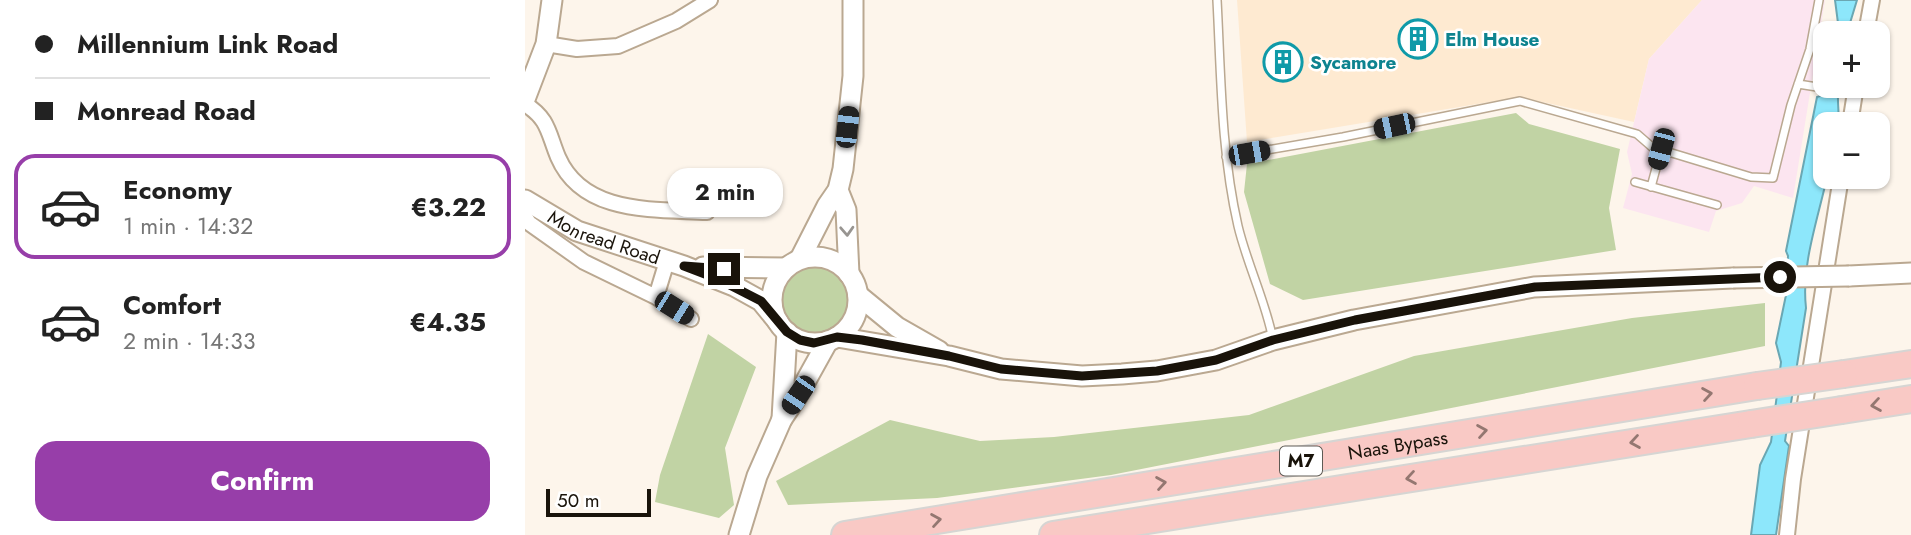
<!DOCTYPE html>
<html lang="en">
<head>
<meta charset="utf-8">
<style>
	:root { --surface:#fff; --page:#f2f2f2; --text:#222; --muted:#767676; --line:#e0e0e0; --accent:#973ea9 }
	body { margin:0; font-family:Jost,sans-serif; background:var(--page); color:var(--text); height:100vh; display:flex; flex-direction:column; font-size:26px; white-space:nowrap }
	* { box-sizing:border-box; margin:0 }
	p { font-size:23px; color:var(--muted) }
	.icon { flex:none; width:38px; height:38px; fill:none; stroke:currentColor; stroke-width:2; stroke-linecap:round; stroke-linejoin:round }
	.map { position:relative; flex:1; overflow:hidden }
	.details { display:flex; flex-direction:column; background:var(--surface); width:525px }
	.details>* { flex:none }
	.banner { display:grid; align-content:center; height:154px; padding:0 35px; background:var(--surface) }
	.controls { position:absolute; left:1288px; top:21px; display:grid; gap:14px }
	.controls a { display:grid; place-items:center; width:77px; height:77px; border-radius:14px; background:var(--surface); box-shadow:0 2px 5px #0004; font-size:35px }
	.scale { position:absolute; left:21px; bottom:18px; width:105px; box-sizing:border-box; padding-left:7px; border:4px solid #19130a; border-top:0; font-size:19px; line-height:24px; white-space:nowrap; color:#19130a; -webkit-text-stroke:5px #fff; paint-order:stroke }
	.end { position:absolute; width:32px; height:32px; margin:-16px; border:9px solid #19130a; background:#fff; box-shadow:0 0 0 4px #fff }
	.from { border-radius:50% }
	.bubble { position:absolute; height:49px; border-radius:21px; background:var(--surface); box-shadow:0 2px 5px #0004; font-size:23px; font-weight:700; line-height:49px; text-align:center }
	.car { position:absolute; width:21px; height:42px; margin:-21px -10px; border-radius:9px; box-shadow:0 0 5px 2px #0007; background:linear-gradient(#222 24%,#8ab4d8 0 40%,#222 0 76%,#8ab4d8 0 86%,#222 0) }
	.banner b { display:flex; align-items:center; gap:24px; height:66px; font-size:26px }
	.banner b+b { border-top:2px solid var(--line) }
	.banner i { width:18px; height:18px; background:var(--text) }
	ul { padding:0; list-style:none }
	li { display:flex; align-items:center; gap:21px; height:105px; margin:0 14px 10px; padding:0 21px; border:4px solid transparent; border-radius:21px }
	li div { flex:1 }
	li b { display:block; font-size:26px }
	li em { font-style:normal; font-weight:700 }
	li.on { border-color:var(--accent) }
	li>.icon { width:63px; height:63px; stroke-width:1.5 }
	.button { display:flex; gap:14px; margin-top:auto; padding:14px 35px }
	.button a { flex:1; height:80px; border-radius:21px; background:var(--accent); color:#fff; font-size:28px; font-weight:700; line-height:80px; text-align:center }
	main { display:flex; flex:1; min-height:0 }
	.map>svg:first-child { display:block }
</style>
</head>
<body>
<main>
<section class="details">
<div class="banner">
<b><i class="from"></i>Millennium Link Road</b>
<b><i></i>Monread Road</b>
</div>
<ul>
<li class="on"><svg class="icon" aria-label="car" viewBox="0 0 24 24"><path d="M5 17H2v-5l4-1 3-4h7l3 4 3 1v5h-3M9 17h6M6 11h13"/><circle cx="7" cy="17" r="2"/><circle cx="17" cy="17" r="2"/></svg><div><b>Economy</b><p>1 min · 14:32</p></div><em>€3.22</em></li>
<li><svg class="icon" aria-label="car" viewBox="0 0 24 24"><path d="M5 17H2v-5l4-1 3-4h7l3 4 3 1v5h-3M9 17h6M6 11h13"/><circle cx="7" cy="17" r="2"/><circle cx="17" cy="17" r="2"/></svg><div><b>Comfort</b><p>2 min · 14:33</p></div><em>€4.35</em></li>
</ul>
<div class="button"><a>Confirm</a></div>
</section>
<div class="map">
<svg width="1386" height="535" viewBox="0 0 1386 535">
	<rect width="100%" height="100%" fill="#fdf5eb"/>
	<path fill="#feead1" d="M712,0H1177L1124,59L1109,122L995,97L722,142Z"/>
	<path fill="#fce5f0" d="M1177,0H1300L1268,198L1229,186L1217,203L1191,211L1184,232L1098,208L1107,174L1102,152L1124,59Z"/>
	<path fill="#c1d3a4" d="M991,113L1004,124L1095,149L1084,208L1091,250L778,300L745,284L719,192L722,164Z
		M255 299a34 34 0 1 1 68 0a34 34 0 1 1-68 0Z
		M1240,303V346L586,475L412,498L263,505L251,481L365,420L455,441L529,437L724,415L889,356L1107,318Z
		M183,334L231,367L200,448L209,505L194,518L130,502L135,475Z"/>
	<path fill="#8de7fb" stroke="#6aa7b3" stroke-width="2" d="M1310,0H1332L1322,33H1312L1313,23Z
		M1303,86H1314C1311,100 1315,110 1313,124H1300V177H1302C1293,219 1276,265 1281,308L1260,441L1264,446L1251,535H1226L1235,465L1246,442L1256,362L1251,343L1261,295L1263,256L1261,251L1292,97L1301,94Z"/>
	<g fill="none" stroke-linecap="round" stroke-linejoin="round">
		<g stroke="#baa891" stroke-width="10">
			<path id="lane" d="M692,0C696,75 696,152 713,226C722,264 741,302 748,340
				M1273,84L1330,93
				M701,157L818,137L995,101L1112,134L1127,147L1226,177L1248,178L1266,105L1285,49L1294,0
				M1110,182L1192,205
				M1126,187L1136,150"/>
		</g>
		<g stroke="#baa891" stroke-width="18">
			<path id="street" d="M1341,33L1347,0
				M21,44L52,49L93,46L151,21L185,0
				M0,104C24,119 23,133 33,157C58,215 129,209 182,212
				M1325,124L1331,86
				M0,217L4,223L59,262L131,297L166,319
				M131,297L142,261
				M1262,535L1268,479L1316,177"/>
		</g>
		<g stroke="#baa891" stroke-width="23">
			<g id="secondary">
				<path d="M0,99L21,44L27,0"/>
				<path d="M313,190L321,210L324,274"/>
				<path id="s1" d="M0,200L52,231L159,266L209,286L236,301L254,323"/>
				<circle cx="290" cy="300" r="43"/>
				<path d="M275,259L302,206L313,190L318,169L328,76V0"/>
				<path d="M178,267L261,268"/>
				<path d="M1324,276L1386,273"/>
				<path d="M333,295L372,327L414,351"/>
				<path d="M312,337L424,356L476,369L557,376L597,374L632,371L691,360L748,340L829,320L1009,287L1208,278"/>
				<path d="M257,419L262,332"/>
				<path d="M214,535L232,476L257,419L273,395L303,341"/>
			</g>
		</g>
		<g stroke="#d6d5d3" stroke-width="30">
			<g id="highway">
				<path d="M1319,374L1386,364"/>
				<path d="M1317,410L1386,399"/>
				<path id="s2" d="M320,535L1232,386"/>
				<path d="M528,535L1226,424"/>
			</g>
		</g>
		<use href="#lane" stroke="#fff" stroke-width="7"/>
		<use href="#street" stroke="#fff" stroke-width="14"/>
		<use href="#secondary" stroke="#fff" stroke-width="19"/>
		<use href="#highway" stroke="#f9c9c5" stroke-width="26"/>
		<g stroke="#baa891" stroke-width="23" stroke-linecap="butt">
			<path id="secondary-bridge" d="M1208,278L1324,276"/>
		</g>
		<g stroke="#d6d5d3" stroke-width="30" stroke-linecap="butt">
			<path id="highway-bridge" d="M1232,386L1319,374
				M1226,424L1317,410"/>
		</g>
		<use href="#secondary-bridge" stroke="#fff" stroke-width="19"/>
		<use href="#highway-bridge" stroke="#f9c9c5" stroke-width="26"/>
	</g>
	<defs><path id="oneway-chevron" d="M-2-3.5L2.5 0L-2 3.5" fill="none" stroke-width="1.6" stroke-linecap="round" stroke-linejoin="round" transform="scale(1.75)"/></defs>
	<use stroke="#989591" href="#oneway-chevron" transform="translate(322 231) rotate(87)"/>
	<g stroke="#947771">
		<use href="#oneway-chevron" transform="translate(1182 394) rotate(-9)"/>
		<use href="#oneway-chevron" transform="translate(1351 405) rotate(171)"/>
		<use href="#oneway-chevron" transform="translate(957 431) rotate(-9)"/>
		<use href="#oneway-chevron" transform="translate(1110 442) rotate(171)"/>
		<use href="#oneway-chevron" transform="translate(886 478) rotate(171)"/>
		<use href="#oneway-chevron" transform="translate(636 483) rotate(-9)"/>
		<use href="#oneway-chevron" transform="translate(411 520) rotate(-9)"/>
	</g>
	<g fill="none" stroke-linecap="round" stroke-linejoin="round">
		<path stroke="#19130a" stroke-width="9" d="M199,269L159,266L193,279L236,301L262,332L275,340L289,343L312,337L337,340L424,356L476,369L557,376L632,371L691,360L748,340L830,320L1010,287L1255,277"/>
	</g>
	<defs>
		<g id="building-ring" transform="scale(2.0125)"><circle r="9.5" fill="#fff" stroke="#0f9aa8" stroke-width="1.5"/><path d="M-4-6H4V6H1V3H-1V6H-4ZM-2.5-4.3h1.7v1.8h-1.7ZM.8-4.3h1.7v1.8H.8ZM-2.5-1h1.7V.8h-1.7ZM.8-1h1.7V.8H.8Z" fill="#0f9aa8"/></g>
	</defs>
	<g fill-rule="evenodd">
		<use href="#building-ring" x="893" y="39"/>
		<use href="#building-ring" x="758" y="62"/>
	</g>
	<g text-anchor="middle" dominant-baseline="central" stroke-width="5" stroke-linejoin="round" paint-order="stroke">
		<rect fill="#fff" stroke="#5e5a54" stroke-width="2" x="755" y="446.5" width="42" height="29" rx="5"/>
		<g font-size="18" font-weight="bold" fill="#19130a">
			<text x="776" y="461">M7</text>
		</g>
		<g font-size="19" font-weight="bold" fill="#0d838f" stroke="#fff" text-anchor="start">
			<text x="920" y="39">Elm House</text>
			<text x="785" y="62">Sycamore</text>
		</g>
		<g font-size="19" fill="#19130a" stroke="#fff">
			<text stroke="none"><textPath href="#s1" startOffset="88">Monread Road</textPath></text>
			<text stroke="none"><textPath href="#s2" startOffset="560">Naas Bypass</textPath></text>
		</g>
	</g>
</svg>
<div class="controls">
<a>+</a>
<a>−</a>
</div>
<div class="scale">50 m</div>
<i class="end from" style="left:1255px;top:277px"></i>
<i class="end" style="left:199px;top:269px"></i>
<div class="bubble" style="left:142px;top:168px;width:116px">2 min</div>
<i class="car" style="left:869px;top:126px;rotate:258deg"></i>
<i class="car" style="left:322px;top:127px;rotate:6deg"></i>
<i class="car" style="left:1136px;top:149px;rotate:195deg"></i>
<i class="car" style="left:724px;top:153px;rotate:80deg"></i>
<i class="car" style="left:149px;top:308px;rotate:122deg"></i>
<i class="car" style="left:273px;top:395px;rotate:214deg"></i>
</div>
</main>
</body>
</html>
